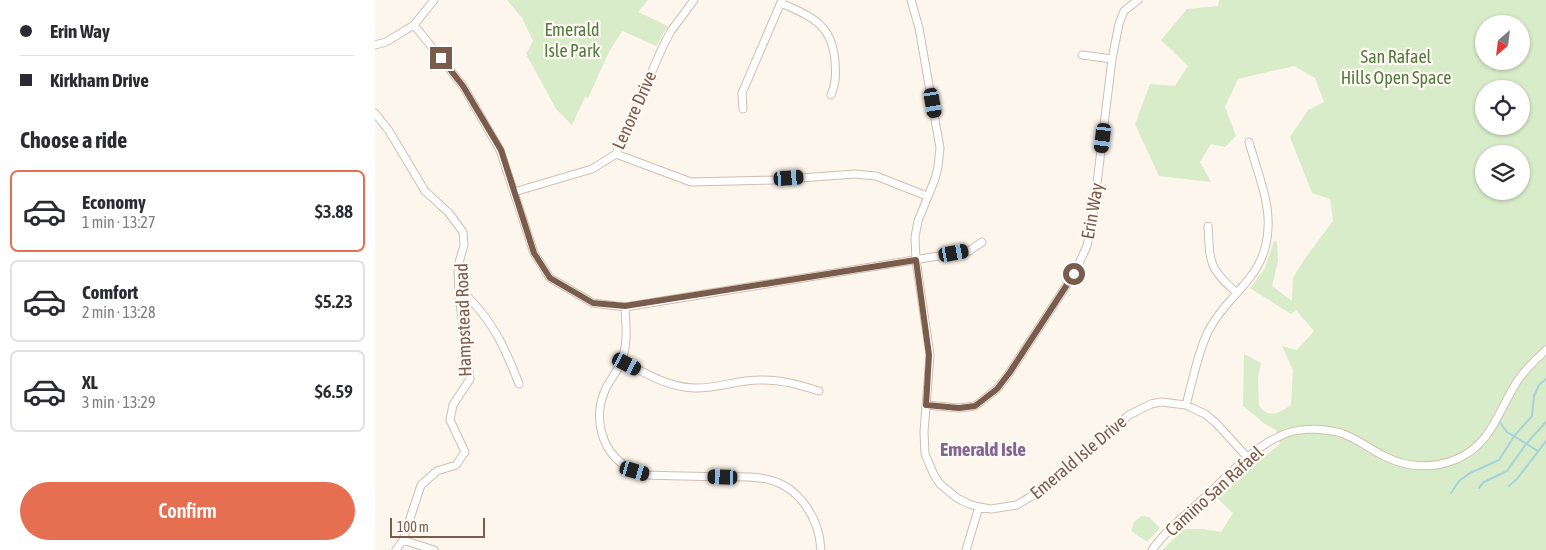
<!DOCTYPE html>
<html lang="en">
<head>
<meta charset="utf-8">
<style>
	:root { --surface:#fff; --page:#f2f2f3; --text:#2b2b33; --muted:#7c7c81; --line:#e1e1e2; --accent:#e76f51 }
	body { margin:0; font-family:"Asap Condensed",sans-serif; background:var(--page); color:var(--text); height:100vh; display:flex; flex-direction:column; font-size:19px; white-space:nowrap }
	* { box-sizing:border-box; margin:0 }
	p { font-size:16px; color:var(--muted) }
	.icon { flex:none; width:28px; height:28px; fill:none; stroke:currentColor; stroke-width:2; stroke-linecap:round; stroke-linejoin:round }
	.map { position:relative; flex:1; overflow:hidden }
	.panel { display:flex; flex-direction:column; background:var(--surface); width:375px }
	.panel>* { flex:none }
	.top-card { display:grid; align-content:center; height:110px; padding:0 20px; background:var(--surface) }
	.needle { width:32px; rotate:208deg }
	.fabs { position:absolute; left:1100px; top:15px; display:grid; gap:10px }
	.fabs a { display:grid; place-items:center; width:55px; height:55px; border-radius:50%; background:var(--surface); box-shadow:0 1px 4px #0004; font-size:25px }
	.scale { position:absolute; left:15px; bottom:12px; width:95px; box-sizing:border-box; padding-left:5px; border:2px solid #7a5c4d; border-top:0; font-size:14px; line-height:18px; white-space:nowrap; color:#7a5c4d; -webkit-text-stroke:4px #fffaf3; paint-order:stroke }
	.end { position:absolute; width:22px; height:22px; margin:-11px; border:6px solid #7a5c4d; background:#fff; box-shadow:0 0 0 2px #fff }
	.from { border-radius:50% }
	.car { position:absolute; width:15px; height:30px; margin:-15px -8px; border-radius:6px; box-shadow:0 0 4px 1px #0007; background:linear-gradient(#222 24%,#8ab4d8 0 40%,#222 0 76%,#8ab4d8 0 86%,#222 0) }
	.top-card b { display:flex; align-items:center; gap:18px; height:48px; font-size:19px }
	.top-card b+b { border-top:1px solid var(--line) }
	.top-card i { width:12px; height:12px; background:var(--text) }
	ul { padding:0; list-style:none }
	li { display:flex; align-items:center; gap:15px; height:82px; margin:0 10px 8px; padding:0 10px; border:2px solid var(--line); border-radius:8px }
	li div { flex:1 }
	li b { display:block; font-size:19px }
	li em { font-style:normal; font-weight:600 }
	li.active { border-color:var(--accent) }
	li>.icon { width:45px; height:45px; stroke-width:1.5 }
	h2 { padding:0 20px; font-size:22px; line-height:60px }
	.cta { display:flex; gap:10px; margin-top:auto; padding:10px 20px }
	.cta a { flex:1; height:58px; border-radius:30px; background:var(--accent); color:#fff; font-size:20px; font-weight:600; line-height:58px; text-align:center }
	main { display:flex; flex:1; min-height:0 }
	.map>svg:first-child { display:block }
</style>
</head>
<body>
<main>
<section class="panel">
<div class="top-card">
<b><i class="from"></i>Erin Way</b>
<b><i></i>Kirkham Drive</b>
</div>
<h2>Choose a ride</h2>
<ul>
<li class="active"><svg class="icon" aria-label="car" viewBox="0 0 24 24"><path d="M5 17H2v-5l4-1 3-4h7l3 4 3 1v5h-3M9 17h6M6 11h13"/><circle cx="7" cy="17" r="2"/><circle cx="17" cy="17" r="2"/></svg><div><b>Economy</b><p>1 min · 13:27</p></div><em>$3.88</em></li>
<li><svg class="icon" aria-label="car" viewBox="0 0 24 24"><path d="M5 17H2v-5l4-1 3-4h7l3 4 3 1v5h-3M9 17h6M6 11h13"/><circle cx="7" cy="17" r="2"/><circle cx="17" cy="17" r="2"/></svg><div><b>Comfort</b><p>2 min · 13:28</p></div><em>$5.23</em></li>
<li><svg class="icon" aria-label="car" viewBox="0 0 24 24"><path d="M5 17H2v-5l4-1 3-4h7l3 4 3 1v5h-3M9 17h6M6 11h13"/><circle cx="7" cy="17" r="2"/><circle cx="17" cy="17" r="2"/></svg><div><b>XL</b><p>3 min · 13:29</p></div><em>$6.59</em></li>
</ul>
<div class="cta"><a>Confirm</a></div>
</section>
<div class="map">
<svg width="1171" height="550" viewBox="0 0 1171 550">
	<rect width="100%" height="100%" fill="#fdf6ec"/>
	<path fill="#d8ecc9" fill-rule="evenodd" d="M132,0H273L263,12L293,26L281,46L247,31L234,52L213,98L210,97L197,125L181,109L151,54L158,41L147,18Z
		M844,0H1171V550H787L809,529H829L846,532L858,513L842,498L874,469L905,444L901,430L890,424L868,406L869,354L886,363L883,377L884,406C894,419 905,413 916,405L918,370L907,346L922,350L939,331L921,310L916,314L875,288L890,268L899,241L902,242L903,261L897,286L917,301L918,278L931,257L958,221L955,199L937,193L915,137L933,110L949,102L940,78L919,66L863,79L850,107L861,136L850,147L836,144L825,162L836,182L784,176L760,124L775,84L800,86L813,66L786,40L812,9L843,6ZM1109,24H1146V61H1109ZM1109,89H1146V126H1109ZM1109,154H1146V191H1109Z
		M766,516L774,517L785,528L772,542L756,531L759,522Z"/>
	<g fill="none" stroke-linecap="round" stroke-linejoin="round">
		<path stroke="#a5d3da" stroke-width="2" d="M1124,421L1132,432L1163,451
			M1134,486L1142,479L1171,441
			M1104,488L1109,482L1132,471L1151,444L1171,422
			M1076,493L1084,481L1095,473L1124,460L1140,435L1157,416L1159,396L1164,385L1171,379"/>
		<g stroke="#d1beb0" stroke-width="9">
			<path id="minor" d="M536,0L544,28L565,148L563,167L560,179L543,221L540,237L541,260L555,355L549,432L550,454L559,475L565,484L582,498L594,504L604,507L616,509L642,505L665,491L754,415L776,404L786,402L811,405L830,414L841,423L873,458
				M406,3C437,17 457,24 460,61C461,76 461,82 456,95
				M39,25L88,86L125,150L159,253L175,278L218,303L250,307L594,251L607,242
				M0,45L11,42L39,25L59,0
				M707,55L737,59
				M368,109L367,93L407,0
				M0,113L14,131L50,191L74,213L88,232L89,245L83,266L84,296L95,379L78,405L75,420L90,452L81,465L62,471L46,485L28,540L21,550
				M241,154L316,182L398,180L480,174L501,176L552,196
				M139,192L217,169L241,154L288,46L296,31L319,0
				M833,226C835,262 833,268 862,293
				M84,296L93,297C120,325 130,348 144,384
				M250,307C251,325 253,342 247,360C243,372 233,381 229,393C219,418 226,449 249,465C256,470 265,473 273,475C296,476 319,476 342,477C356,477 371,476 385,478C421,482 444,515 446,550
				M247,361C270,373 292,387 319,388C341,389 362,380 384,380C405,379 425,385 444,391
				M551,405L584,408L600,406L622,389L635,372L699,274L712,246L718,216L737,59L744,24L749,11L763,0
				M811,405C817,383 824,347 835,328C856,290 891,278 893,228C895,201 881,168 874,142
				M28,540L59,550
				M591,550L604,507
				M777,550C791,530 812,514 830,497C853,476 875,450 903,437C921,427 946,428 966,433C981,438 995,449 1009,456C1032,468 1058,469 1082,459C1117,444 1124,409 1143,380C1151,369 1161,359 1171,350"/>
		</g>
		<use href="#minor" stroke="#fff" stroke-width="7"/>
	</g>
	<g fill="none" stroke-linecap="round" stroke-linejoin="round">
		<path stroke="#7a5c4d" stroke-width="6" d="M66,58L88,86L126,150L159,253L175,278L218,303L250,306L541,260L554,355L551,405L584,408L600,406L622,389L635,372L699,274"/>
	</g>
	<g text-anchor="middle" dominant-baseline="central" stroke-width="4.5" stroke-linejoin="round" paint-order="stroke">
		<g font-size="18" fill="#537a41" stroke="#fffaf3">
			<text x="197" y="29">Emerald<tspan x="197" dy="21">Isle Park</tspan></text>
			<text x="1021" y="56">San Rafael<tspan x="1021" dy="21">Hills Open Space</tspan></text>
		</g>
		<g font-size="18" fill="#7a5c4d" stroke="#fffaf3">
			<text transform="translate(259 110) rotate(-66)">Lenore Drive</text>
			<text transform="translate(717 211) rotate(-80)">Erin Way</text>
			<text transform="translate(88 320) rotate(-92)">Hampstead Road</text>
			<text transform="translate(703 457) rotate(-40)">Emerald Isle Drive</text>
			<text transform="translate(839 491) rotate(-42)">Camino San Rafael</text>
		</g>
		<g font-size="19" font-weight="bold" fill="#846695" stroke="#fffaf3">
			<text x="608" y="449">Emerald Isle</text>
		</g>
	</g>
</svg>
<div class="fabs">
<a><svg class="needle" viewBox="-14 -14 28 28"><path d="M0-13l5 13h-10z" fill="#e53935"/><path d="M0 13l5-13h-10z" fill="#7c7c81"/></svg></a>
<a><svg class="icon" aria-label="locate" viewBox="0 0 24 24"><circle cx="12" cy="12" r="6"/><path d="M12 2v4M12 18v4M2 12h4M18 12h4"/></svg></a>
<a><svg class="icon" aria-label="layers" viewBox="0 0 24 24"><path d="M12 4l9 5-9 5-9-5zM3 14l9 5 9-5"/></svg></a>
</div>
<div class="scale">100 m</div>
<i class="end from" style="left:699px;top:274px"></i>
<i class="end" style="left:66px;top:58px"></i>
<i class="car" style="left:558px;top:103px;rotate:170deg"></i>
<i class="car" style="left:728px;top:138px;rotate:187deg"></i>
<i class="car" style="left:414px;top:178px;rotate:86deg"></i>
<i class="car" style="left:579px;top:253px;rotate:80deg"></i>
<i class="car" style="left:252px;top:364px;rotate:117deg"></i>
<i class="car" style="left:260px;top:471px;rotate:106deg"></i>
<i class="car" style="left:348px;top:477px;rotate:272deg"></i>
</div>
</main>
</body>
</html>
